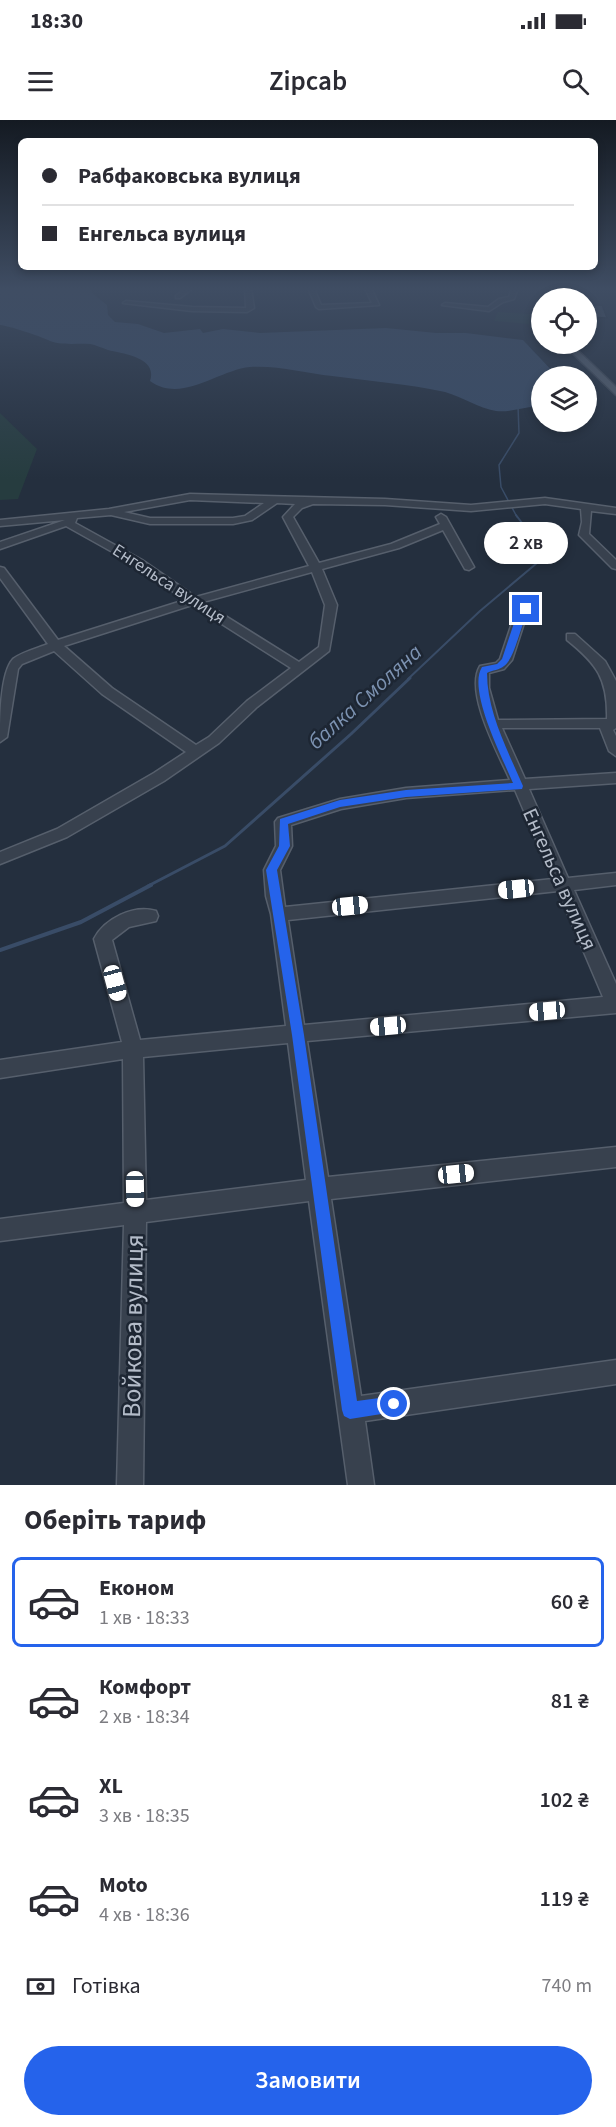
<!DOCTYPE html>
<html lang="uk">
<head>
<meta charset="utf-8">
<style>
	:root { --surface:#fff; --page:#f2f2f3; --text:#2b2b33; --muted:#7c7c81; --line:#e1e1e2; --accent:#2563eb }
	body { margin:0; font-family:"Source Sans 3",sans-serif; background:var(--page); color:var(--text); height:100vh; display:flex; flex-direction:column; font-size:22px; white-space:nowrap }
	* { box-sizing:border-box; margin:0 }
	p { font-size:20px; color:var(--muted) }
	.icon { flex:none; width:33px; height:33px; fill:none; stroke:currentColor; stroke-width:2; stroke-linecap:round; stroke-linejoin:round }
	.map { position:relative; height:1365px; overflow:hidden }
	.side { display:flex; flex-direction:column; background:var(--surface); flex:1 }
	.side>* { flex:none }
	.hud { position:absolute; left:18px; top:18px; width:580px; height:132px; border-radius:9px; box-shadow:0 3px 9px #0003; display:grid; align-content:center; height:132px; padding:0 24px; background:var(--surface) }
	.tools { position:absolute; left:531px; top:168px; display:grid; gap:12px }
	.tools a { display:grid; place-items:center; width:66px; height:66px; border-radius:50%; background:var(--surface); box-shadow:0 3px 9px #0003; font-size:30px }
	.end { position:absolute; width:27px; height:27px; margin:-14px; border:8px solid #2563eb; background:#fff; box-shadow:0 0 0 3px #fff }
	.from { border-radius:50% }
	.bubble { position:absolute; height:42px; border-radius:21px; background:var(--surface); box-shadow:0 3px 9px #0003; font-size:20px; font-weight:600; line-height:42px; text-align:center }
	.car { position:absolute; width:18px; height:36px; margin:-18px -9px; border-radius:8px; box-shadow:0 0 4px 2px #0007; background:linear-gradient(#fff 24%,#345 0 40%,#fff 0 76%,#345 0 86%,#fff 0) }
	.hud b { display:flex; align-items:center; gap:21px; height:57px; font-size:22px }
	.hud b+b { border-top:2px solid var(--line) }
	.hud i { width:15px; height:15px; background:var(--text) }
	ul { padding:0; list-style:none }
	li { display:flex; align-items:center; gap:18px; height:90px; margin:0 12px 9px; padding:0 12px; border:3px solid transparent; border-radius:9px }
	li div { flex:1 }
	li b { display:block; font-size:22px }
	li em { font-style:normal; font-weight:600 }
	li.current { border-color:var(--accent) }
	li>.icon { width:54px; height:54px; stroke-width:1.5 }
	h2 { padding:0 24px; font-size:27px; line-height:72px }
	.pay { display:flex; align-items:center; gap:15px; height:66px; padding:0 24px; font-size:22px }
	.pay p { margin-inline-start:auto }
	.cta { display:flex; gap:12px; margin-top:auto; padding:12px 24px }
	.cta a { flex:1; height:69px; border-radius:36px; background:var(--accent); color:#fff; font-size:24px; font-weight:600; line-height:69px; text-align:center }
	.status { display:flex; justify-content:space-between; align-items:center; height:42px; padding:0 30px; background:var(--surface); direction:ltr }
	.status svg { height:16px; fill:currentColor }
	header { display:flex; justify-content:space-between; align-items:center; height:78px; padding:0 24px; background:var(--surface); font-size:27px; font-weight:600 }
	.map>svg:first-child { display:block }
</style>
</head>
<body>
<div class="status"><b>18:30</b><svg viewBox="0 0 49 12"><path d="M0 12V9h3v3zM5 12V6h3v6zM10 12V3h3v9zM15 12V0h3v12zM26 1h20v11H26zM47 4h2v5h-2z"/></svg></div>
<header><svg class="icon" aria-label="menu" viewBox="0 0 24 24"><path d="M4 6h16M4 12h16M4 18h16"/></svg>Zipcab<svg class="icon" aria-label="search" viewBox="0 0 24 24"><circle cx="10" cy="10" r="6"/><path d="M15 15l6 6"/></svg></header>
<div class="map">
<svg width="616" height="1365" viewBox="0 0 616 1365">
	<rect width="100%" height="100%" fill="#242f3e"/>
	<path fill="#263c3f" d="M498,192L530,194L529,204L494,201Z
		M0,293L37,329L18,379L0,380Z"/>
	<path fill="#394c67" d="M0,168H89L93,174L107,185L108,195L115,202L138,204L164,213L200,209L203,213L223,209L260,213L386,208L436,213H466L523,220L557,256H542L541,287C526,285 512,293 496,291C478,288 463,277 445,272C408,264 370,261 332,256C306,253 276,245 250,247C218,250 182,284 150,261C158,237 123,234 108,230C102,228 96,225 90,224C77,223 60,226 48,220C39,216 10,206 0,205Z"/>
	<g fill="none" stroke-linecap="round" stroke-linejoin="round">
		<path stroke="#394c67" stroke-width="1.5" d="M517,397L501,367L499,345L519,313L518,286"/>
		<path stroke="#394c67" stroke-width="2" d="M408,559L480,491L537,443L525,407L516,395"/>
		<path stroke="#394c67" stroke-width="3" d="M148,766L225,726L351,614L410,558"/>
		<path stroke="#394c67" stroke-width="4" d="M0,830L81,802L151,765"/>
	</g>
	<path fill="#455162" stroke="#1f2835" stroke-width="1.5" d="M586,185H602L607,198L586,197Z"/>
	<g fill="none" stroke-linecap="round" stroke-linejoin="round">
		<g stroke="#565f6c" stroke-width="3">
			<path id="minor" d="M186,168H193L180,178H176V176Z
				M245,168H251L254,188L247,192L192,191L123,183L126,181L192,187L246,188Z
				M308,168H314L321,185L372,183L365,168H371L379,185L319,189L316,187Z
				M512,168H518L514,179L503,182L489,191L442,185L445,183L488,187L499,179L509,177Z
				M190,374L385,379L471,385L545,378L616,388V394L591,391L589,414L616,440V449L612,448L579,415L582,402L581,389L545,384L471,391L385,385L313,384L302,388L293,397L319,443L391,424L440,404L436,397L441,394L446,397L474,447L469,450L465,449L443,410L399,428L322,449L337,485L329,531L257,587L219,623L164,661L67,717L0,744V732L57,709L154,653L186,632L102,574L54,531L22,544L18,549L7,617L0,622C0,601 0,553 13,539C22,532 38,528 48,524L0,458V447L4,448L58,520L185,480L134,444L66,406L0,429V422L65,400L0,406V400L109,389ZM190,380L264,383L245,396L233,398H150L124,392ZM277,383L295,384L283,397L309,446L196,477L142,440L75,403L77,398L111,395L150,404H233L252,400ZM312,452L325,485L319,527L299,542L203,482ZM192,485L291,548L247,581L209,617L196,625L112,568L64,526Z
				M533,474L539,477L525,500L512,540L504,549L489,553V568L498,600L607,599C608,559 597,544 567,520V514H575L605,541L616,561V608L613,610L616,616V636L609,631L600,608H502L525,659L616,653V663L529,669L568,758L616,753V765L574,770L616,864V893L307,921L328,1057L616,1027V1047L331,1079L361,1276L616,1240V1264L365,1301L374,1365H348L309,1081L146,1102L143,1365H117L124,1105L0,1121V1099L124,1083L123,939L0,958V940L122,922L94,819C104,799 134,784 156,791L158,796L156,801L129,807L112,820L140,920L286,906L271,794L266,776L264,750L276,726L275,702L278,698L340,679L406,668L510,660C499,635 464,572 480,546L496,543L500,539L513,500L529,475ZM515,670L553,759L285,787L280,750L292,726L291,705L341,689L406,678ZM558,771L603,877L304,905L288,800ZM288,923L306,1060L146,1080L143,937Z"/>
		</g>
		<g stroke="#414a57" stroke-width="3">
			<path id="major" d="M563,224H571L616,267V275Z"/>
		</g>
		<use href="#minor" fill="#38414e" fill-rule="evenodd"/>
		<use href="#major" fill="#56606e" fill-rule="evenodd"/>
	</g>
	<linearGradient id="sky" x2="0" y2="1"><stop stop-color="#141a22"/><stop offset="0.47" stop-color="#3f4d63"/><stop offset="1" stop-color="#3f4d63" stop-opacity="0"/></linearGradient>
	<rect width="616" height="359" fill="url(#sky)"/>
	<path fill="#2563eb" d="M523,487L530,489C520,504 516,537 504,546C500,550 492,550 487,553C487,592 508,631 523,666L522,669L406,677L340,687L288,704L290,726L277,750L304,915L357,1281L394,1276L400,1278L403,1284L400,1290L394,1292L350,1299L344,1296L342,1290L292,915L266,750L279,726L280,699L340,680L406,670L513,663C503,639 467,570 482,547L497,544L502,539L515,500Z"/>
	<g text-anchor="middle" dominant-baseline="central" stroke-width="5" stroke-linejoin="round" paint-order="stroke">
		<g font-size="18" fill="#b4bcc9" stroke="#1d2633">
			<text transform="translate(169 464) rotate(33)">Енгельса вулиця</text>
		</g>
		<g font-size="21" fill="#b4bcc9" stroke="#1d2633">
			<text transform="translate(560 759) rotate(66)">Енгельса вулиця</text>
		</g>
		<g font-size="22" font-style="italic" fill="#7c92b1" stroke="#1d2633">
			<text transform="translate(365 577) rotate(-42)">балка Смоляна</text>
		</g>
		<g font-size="26" fill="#b4bcc9" stroke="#1d2633">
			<text transform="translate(133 1206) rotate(-89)">Войкова вулиця</text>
		</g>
	</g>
</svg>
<div class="tools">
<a><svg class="icon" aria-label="locate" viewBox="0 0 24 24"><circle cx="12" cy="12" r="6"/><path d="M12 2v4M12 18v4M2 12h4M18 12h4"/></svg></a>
<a><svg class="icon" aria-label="layers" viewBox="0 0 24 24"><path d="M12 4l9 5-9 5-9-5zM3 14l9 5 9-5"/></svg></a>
</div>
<i class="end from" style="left:394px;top:1284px"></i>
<i class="end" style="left:526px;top:489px"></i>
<div class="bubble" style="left:484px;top:402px;width:84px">2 хв</div>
<i class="car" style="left:516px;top:769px;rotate:264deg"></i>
<i class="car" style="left:350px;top:786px;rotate:84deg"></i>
<i class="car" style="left:115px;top:863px;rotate:165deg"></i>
<i class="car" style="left:547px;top:891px;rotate:265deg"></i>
<i class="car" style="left:388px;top:906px;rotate:265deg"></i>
<i class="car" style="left:456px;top:1054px;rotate:84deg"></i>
<i class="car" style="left:135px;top:1069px;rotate:179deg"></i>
<div class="hud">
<b><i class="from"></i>Рабфаковська вулиця</b>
<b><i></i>Енгельса вулиця</b>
</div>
</div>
<section class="side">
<h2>Оберіть тариф</h2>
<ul>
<li class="current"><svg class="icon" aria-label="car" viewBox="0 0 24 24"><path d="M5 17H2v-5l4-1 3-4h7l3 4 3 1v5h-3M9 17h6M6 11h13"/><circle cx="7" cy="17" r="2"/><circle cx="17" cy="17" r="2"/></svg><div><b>Економ</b><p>1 хв · 18:33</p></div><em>60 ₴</em></li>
<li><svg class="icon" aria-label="car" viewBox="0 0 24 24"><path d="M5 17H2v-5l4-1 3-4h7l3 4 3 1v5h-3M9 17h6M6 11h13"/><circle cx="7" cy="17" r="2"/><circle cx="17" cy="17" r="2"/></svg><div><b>Комфорт</b><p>2 хв · 18:34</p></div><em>81 ₴</em></li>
<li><svg class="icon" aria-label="car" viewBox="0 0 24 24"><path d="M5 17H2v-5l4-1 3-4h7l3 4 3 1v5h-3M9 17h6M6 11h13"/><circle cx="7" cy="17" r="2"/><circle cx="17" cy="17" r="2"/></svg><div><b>XL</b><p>3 хв · 18:35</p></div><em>102 ₴</em></li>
<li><svg class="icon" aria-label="car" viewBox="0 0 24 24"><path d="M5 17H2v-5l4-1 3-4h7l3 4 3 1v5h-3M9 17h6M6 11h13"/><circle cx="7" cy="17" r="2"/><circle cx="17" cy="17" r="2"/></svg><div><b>Moto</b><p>4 хв · 18:36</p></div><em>119 ₴</em></li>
</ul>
<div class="pay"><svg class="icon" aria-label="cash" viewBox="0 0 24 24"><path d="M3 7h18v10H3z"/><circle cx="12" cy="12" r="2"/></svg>Готівка<p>740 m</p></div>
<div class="cta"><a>Замовити</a></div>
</section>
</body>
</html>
